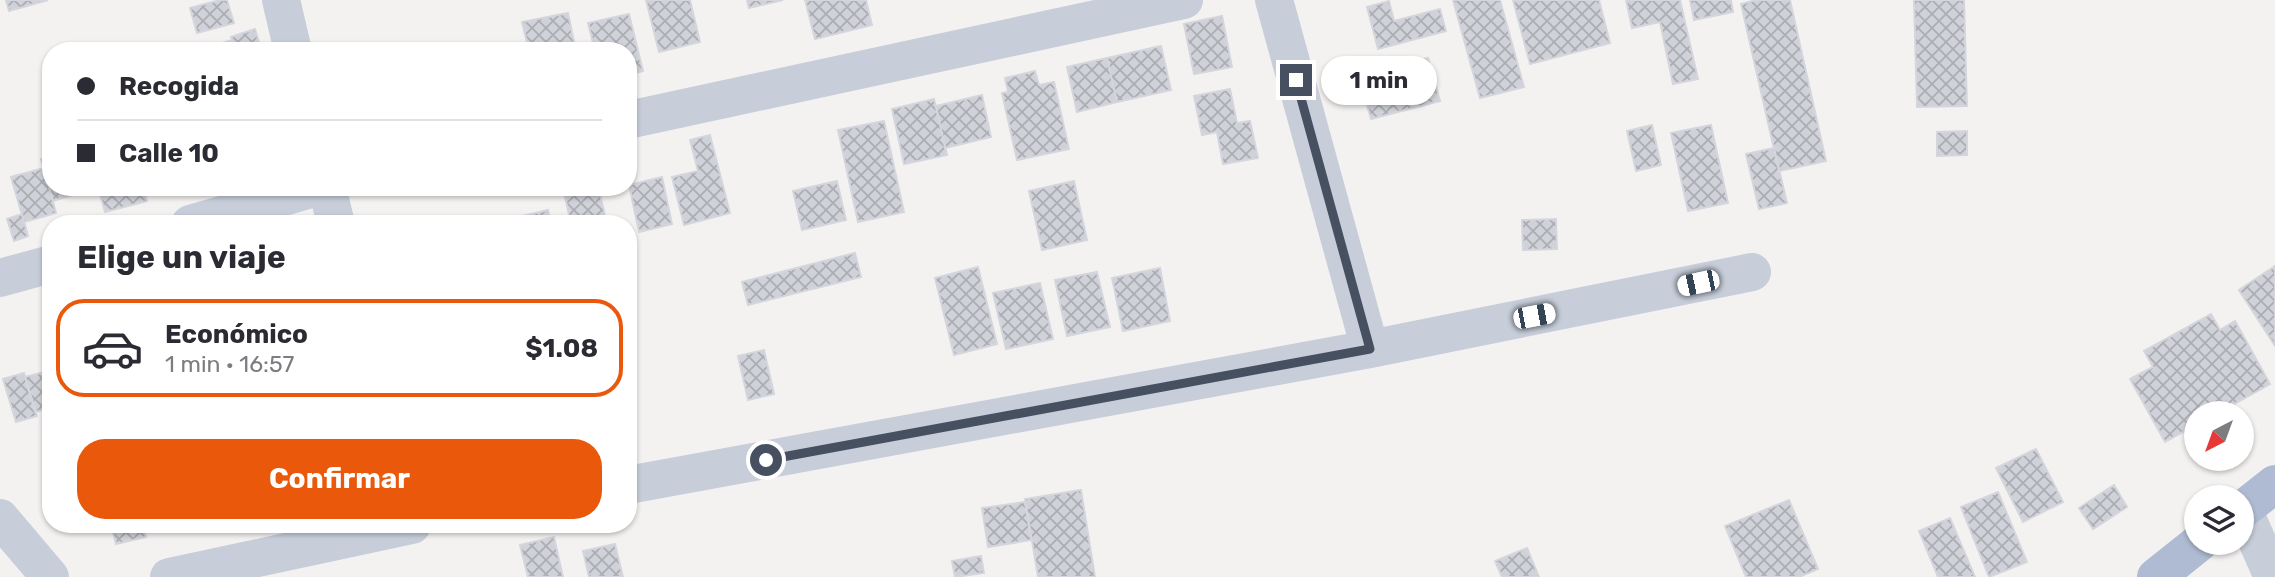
<!DOCTYPE html>
<html lang="es">
<head>
<meta charset="utf-8">
<style>
	:root { --surface:#fff; --page:#f7f7f7; --text:#2b2b33; --muted:#7c7c81; --line:#e1e1e2; --accent:#ea580c }
	body { margin:0; font-family:Rubik,sans-serif; background:var(--page); color:var(--text); height:100vh; display:flex; flex-direction:column; font-size:26px; white-space:nowrap }
	* { box-sizing:border-box; margin:0 }
	p { font-size:23px; color:var(--muted) }
	.icon { flex:none; width:38px; height:38px; fill:none; stroke:currentColor; stroke-width:2; stroke-linecap:round; stroke-linejoin:round }
	.map { position:relative; flex:1; overflow:hidden }
	.side { position:absolute; left:42px; top:215px; width:595px; height:318px; display:flex; flex-direction:column; background:var(--surface); border-radius:28px; box-shadow:0 2px 5px #0004 }
	.side>* { flex:none }
	.hud { position:absolute; left:42px; top:42px; width:595px; height:154px; border-radius:28px; box-shadow:0 2px 5px #0004; display:grid; align-content:center; height:154px; padding:0 35px; background:var(--surface) }
	.needle { width:46px; rotate:221deg }
	.fabs { position:absolute; left:2184px; top:401px; display:grid; gap:14px }
	.fabs a { display:grid; place-items:center; width:70px; height:70px; border-radius:50%; background:var(--surface); box-shadow:0 2px 5px #0004; font-size:35px }
	.end { position:absolute; width:32px; height:32px; margin:-16px; border:9px solid #475061; background:#fff; box-shadow:0 0 0 4px #fff }
	.from { border-radius:50% }
	.bubble { position:absolute; height:49px; border-radius:24px; background:var(--surface); box-shadow:0 2px 5px #0004; font-size:23px; font-weight:700; line-height:49px; text-align:center }
	.car { position:absolute; width:21px; height:42px; margin:-21px -10px; border-radius:9px; box-shadow:0 0 5px 2px #0007; background:linear-gradient(#fff 24%,#345 0 40%,#fff 0 76%,#345 0 86%,#fff 0) }
	.hud b { display:flex; align-items:center; gap:24px; height:66px; font-size:26px }
	.hud b+b { border-top:2px solid var(--line) }
	.hud i { width:18px; height:18px; background:var(--text) }
	ul { padding:0; list-style:none }
	li { display:flex; align-items:center; gap:21px; height:98px; margin:0 14px 10px; padding:0 21px; border:4px solid transparent; border-radius:28px }
	li div { flex:1 }
	li b { display:block; font-size:26px }
	li em { font-style:normal; font-weight:700 }
	li.active { border-color:var(--accent) }
	li>.icon { width:63px; height:63px; stroke-width:1.5 }
	h2 { padding:0 35px; font-size:32px; line-height:84px }
	.primary-button { display:flex; gap:14px; margin-top:auto; padding:14px 35px }
	.primary-button a { flex:1; height:80px; border-radius:28px; background:var(--accent); color:#fff; font-size:28px; font-weight:700; line-height:80px; text-align:center }
	.map>svg:first-child { display:block }
</style>
</head>
<body>
<div class="map">
<svg width="2275" height="577" viewBox="0 0 2275 577">
	<defs>
		<pattern id="building-cross-hatch" width="8" height="8" patternUnits="userSpaceOnUse" patternTransform="scale(1.75)"><rect width="8" height="8" fill="#d0d2d9"/><path d="M0 0l8 8M0 8l8-8" fill="none" stroke="#abadb3"/></pattern>
	</defs>
	<rect width="100%" height="100%" fill="#f4f2f1"/>
	<path fill="url(#building-cross-hatch)" stroke="#d5d6dd" stroke-width="2" d="M6,0H48L9,11Z
		M220,0H227L234,23L197,33L190,8Z
		M646,0H690L700,42L659,52Z
		M747,0H783L749,8Z
		M805,0H866L872,25L815,39Z
		M1453,0H1500L1524,87L1480,98Z
		M1513,0H1599L1610,43L1530,64Z
		M1626,0H1680L1698,79L1673,84L1660,22L1632,28Z
		M1690,0H1731L1733,12L1694,20Z
		M1756,0H1790L1826,161L1779,171L1741,4Z
		M1914,0H1964L1967,106L1917,107Z
		M1389,1L1394,21L1440,9L1446,31L1378,49L1367,7Z
		M568,13L576,51H529L522,22Z
		M629,14L643,71L628,75V51H595L588,23Z
		M1222,16L1232,67L1194,74L1184,24Z
		M255,29L262,51H235L231,37Z
		M232,40L235,51H196Z
		M1161,46L1171,90L1117,102L1107,58Z
		M1107,58L1117,102L1077,112L1067,67Z
		M1428,58L1440,101L1371,119L1364,95L1377,92L1372,73Z
		M1035,71L1039,85L1054,82L1069,149L1017,160L1002,93L1008,92L1005,78Z
		M1230,89L1237,123L1250,121L1258,158L1223,164L1217,132L1202,135L1194,96Z
		M982,95L991,137L945,148L936,106Z
		M934,99L947,155L904,164L892,109Z
		M884,121L904,212L858,222L838,130Z
		M1652,125L1661,165L1636,171L1627,131Z
		M1711,125L1728,203L1688,211L1671,133Z
		M1967,131V155L1937,156V132Z
		M710,135L730,213L684,225L672,177L698,171L690,140Z
		M1774,148L1787,203L1759,209L1746,154Z
		M51,156V187L96,188L53,201L41,159Z
		M44,168L56,213L24,222L11,177Z
		M662,177L672,224L639,232L629,185Z
		M837,181L846,220L802,230L793,191Z
		M1074,181L1087,240L1042,250L1029,191Z
		M98,187H143L147,201L105,212Z
		M599,190L607,224H571L565,197Z
		M548,210L551,224H529L527,215Z
		M22,214L28,236L14,241L7,219Z
		M527,215L529,224H496L495,222Z
		M1556,219L1557,249L1523,250L1522,220Z
		M855,253L861,277L748,305L742,282Z
		M2275,266V346L2239,290Z
		M978,267L997,344L954,355L935,278Z
		M1160,268L1170,321L1123,331L1112,278Z
		M1097,272L1110,327L1067,336L1055,280Z
		M1040,283L1053,339L1006,349L993,293Z
		M2211,314L2220,330L2235,321L2270,384L2218,413H2196V425L2165,442L2130,379L2153,367L2144,351Z
		M764,350L774,394L748,400L738,356Z
		M48,371L51,408L35,412L25,377Z
		M24,373L37,416L16,422L3,379Z
		M2036,449L2063,502L2023,522L1996,468Z
		M2114,485L2127,507L2093,529L2079,508Z
		M1081,490L1095,577H1038L1025,499Z
		M1998,492L2027,562L1989,577L1961,507Z
		M1789,500L1818,569L1799,577H1746L1725,526Z
		M1025,502L1031,540L988,547L982,508Z
		M1950,518L1975,577H1938L1919,531Z
		M111,525H143L146,537L116,544Z
		M554,537L563,577H528L520,545Z
		M615,544L623,577H589L583,551Z
		M1527,548L1539,577H1502L1495,561Z
		M981,556L984,573L955,577L952,561Z"/>
	<g fill="none" stroke-linecap="round" stroke-linejoin="round">
		<path stroke="#c7ceda" stroke-width="38" d="M281,0L293,51
			M1274,0L1370,349
			M628,120L1184,0
			M327,187L336,224
			M190,224L318,187
			M0,278L51,264
			M628,485L1370,349L1752,272
			M2243,509L2273,577
			M0,518L50,577
			M169,577L412,525"/>
		<path stroke="#afbbd2" stroke-width="38" d="M2242,510L2275,484
			M2156,577L2200,542"/>
	</g>
	<g fill="none" stroke-linecap="round" stroke-linejoin="round">
		<path stroke="#475061" stroke-width="9" d="M766,460L1370,349L1296,80"/>
	</g>
</svg>
<div class="fabs">
<a><svg class="needle" viewBox="-14 -14 28 28"><path d="M0-13l5 13h-10z" fill="#e53935"/><path d="M0 13l5-13h-10z" fill="#7c7c81"/></svg></a>
<a><svg class="icon" aria-label="layers" viewBox="0 0 24 24"><path d="M12 4l9 5-9 5-9-5zM3 14l9 5 9-5"/></svg></a>
</div>
<i class="end from" style="left:766px;top:460px"></i>
<i class="end" style="left:1296px;top:80px"></i>
<div class="bubble" style="left:1321px;top:56px;width:116px">1 min</div>
<i class="car" style="left:1698px;top:283px;rotate:258deg"></i>
<i class="car" style="left:1534px;top:316px;rotate:79deg"></i>
<div class="hud">
<b><i class="from"></i>Recogida</b>
<b><i></i>Calle 10</b>
</div>
<section class="side">
<h2>Elige un viaje</h2>
<ul>
<li class="active"><svg class="icon" aria-label="car" viewBox="0 0 24 24"><path d="M5 17H2v-5l4-1 3-4h7l3 4 3 1v5h-3M9 17h6M6 11h13"/><circle cx="7" cy="17" r="2"/><circle cx="17" cy="17" r="2"/></svg><div><b>Económico</b><p>1 min · 16:57</p></div><em>$1.08</em></li>
</ul>
<div class="primary-button"><a>Confirmar</a></div>
</section>
</div>
</body>
</html>
